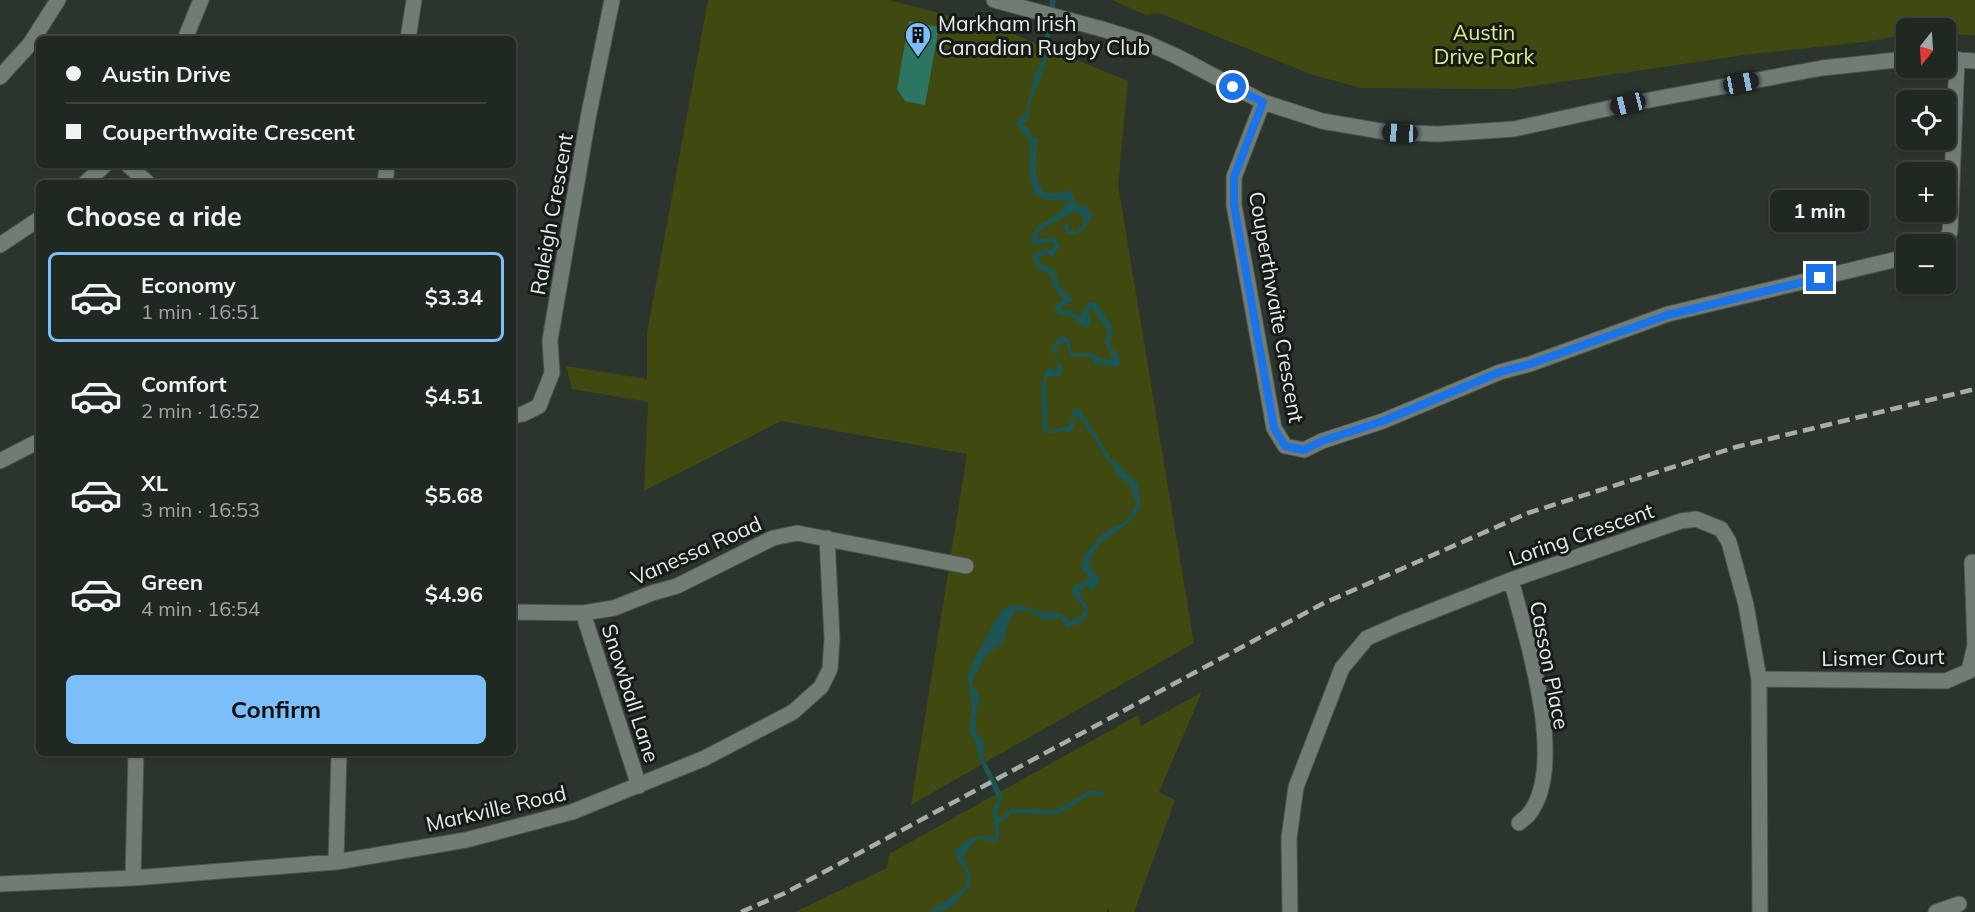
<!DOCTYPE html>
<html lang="en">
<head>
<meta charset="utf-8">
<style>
	:root { --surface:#202822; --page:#2d342f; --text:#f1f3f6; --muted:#a2a6a5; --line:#3d4440; --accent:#7cbef9 }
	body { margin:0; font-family:Mulish,sans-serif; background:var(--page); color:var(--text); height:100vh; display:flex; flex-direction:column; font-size:22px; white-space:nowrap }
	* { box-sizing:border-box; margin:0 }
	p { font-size:20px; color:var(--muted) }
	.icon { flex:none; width:33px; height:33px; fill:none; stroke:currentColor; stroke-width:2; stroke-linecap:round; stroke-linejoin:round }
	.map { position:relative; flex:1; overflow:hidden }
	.drawer { position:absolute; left:36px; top:180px; width:480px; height:576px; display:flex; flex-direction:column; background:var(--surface); border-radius:9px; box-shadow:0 2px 4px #0004,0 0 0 2px var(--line) }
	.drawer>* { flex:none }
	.guide { position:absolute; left:36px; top:36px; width:480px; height:132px; border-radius:9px; box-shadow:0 2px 4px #0004,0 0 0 2px var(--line); display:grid; align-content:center; height:132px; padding:0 30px; background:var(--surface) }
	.needle { width:39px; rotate:197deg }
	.tools { position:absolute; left:1896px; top:18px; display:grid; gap:12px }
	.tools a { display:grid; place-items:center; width:60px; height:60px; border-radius:9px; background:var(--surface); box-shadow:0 2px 4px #0004,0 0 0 2px var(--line); font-size:30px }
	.end { position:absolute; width:27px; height:27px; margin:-14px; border:8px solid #1a73e8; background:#fff; box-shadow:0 0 0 3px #fff }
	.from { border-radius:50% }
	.bubble { position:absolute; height:42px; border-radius:9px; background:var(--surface); box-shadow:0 2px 4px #0004,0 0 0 2px var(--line); font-size:20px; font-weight:700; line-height:42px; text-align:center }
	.car { position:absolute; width:18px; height:36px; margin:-18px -9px; border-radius:8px; box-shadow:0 0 4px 2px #0007; background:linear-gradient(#222 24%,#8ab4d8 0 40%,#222 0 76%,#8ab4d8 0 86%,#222 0) }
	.guide b { display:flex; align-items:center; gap:21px; height:57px; font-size:22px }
	.guide b+b { border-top:2px solid var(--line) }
	.guide i { width:15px; height:15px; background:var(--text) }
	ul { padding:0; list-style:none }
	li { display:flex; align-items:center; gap:18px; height:90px; margin:0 12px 9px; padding:0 18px; border:3px solid transparent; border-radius:9px }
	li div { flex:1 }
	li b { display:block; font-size:22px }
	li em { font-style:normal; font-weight:700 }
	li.selected { border-color:var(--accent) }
	li>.icon { width:54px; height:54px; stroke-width:1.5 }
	h2 { padding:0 30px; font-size:27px; line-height:72px }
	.button { display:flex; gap:12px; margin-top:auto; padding:12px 30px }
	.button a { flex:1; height:69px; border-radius:9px; background:var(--accent); color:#111; font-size:24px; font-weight:700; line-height:69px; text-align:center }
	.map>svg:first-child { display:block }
</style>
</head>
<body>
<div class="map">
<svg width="1975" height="912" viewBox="0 0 1975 912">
	<rect width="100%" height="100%" fill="#2b352e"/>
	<path fill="#404a10" d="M708,0H889L1001,29L1128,81L1118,185L1194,643L911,805L967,454L781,421L644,491L648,402L572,389L566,366L647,379V333Z
		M1112,0H1975V35L1946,34V28H1906V35L1864,42L1744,55L1514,89L1361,88L1313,75L1159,13L1146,15Z
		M1202,692L1159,792L1175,800L1134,912H1110L1108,908L1106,912H795L887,868L889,854L1138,715L1141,726Z"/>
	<path fill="#1c5553" d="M1050,0H1056L1046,64L1030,105L1029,117L1023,126L1029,128L1031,136L1038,138C1035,158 1033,174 1043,191L1054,194L1071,190L1076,204L1087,206L1090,214H1094L1083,231L1074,235L1066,233L1063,228L1065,224L1070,222L1068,229L1075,232L1082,226L1084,217L1075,211L1041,230L1037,235L1038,239L1054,237L1060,246L1053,257L1048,254L1039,257L1040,263L1056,271C1058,284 1060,291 1072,297L1073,301L1062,307V311L1071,310L1080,317L1087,303L1095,302L1098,304L1113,329L1110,346L1121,357L1118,367L1095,364L1089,356L1070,357L1066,343H1059L1055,356L1064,369L1059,377L1048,376L1046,378L1048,431L1069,426L1072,410L1080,409L1110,457L1138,483L1141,506C1137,512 1132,521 1126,525C1108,539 1094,542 1089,566L1100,579L1095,589L1092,591L1087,586L1081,590L1082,599L1089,609L1084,620L1069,628L1065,627L1061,618L1044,620L1028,610L1016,612L1010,619L1003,642L987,655L972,680V684L980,696L975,720L976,732L985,744L983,757L1003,796L997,813L1000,833L995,843L979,838L967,850L963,856L971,875L970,886L953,906L938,912H929C938,902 974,891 966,872C962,863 955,861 955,850C967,839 976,833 993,837L996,836L992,811L998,799L979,759L977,745L969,731L972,704L967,678L972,663L1001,611L1009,605H1019L1045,612L1061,613L1070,621L1081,615L1085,609L1071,593L1074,586L1090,578L1081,568L1084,555L1103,533L1126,521L1136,504L1131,487L1117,474L1079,417L1075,415L1073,418L1074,428L1069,433L1061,431L1049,434L1043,430C1043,415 1037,376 1049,367L1057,371L1058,366L1052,347L1057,339L1063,336L1069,338L1072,352L1078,354L1089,352L1102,359H1113L1105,342L1108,332L1093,309L1087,310L1092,323L1086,328L1069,315L1062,316L1054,311L1057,304L1063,300L1052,285L1051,275C1042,271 1033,267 1033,256L1039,251L1053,249L1052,242L1036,245L1031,242L1035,229L1059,212L1069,200H1047L1034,194L1029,174L1030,142L1015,123L1026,112L1034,77L1042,60Z"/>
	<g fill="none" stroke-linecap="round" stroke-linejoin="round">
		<path stroke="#1c5553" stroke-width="4.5" d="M998,822L1011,811L1057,812L1091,792L1102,794"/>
	</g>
	<path fill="#2b7562" d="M909,21L939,27L925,105L905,101L897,89Z"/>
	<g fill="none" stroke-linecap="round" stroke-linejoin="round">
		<g stroke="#4b534d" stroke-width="17">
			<path id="minor" d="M994,0L1102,29L1147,43L1176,56L1263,102L1322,121L1386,132L1438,134L1514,129L1628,104L1822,68L1906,59
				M185,39L201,0
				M408,39L414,0
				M1946,59L1975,61
				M0,77L30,44L58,0
				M1263,102L1234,177V205L1274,428L1285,446L1304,450L1322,441L1383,421L1500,372L1530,364L1668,314L1906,257
				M128,165L148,183
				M85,183L105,165
				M385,183L387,165
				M1941,244L1944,243L1950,232L1957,59
				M0,245L39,219
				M513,416L523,414L539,406L552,373L550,340L588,118L612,0
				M0,461L39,441
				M1511,580C1526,636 1568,765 1529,814C1527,817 1522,820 1519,823
				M513,612L583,613L614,608L652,593L677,586L773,538L797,533L966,566
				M583,613L639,786
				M1759,679L1946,681L1969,671L1975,645L1972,562
				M336,862L339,753
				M133,878L136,753
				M0,884L133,878L336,862L466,840L572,812L705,758L793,712L821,687L830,669L832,638L827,538
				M1290,912L1289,838L1296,787L1342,668L1367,638L1399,624L1511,580L1681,521L1696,519L1721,529L1729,542L1746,605L1759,679L1760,912
				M1936,912L1959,904"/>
		</g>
		<use href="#minor" stroke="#707c74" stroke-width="15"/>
		<path stroke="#a7aea9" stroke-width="4.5" stroke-dasharray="12 6" stroke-linecap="butt" d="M741,912L785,893L1322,604L1528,513L1736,447L1975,389"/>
	</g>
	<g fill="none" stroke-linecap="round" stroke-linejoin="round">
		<path stroke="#1a73e8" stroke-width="8" d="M1233,87L1263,102L1234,177V205L1274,428L1285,446L1304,450L1322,441L1383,421L1500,372L1530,364L1668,315L1820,278"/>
	</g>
	<defs>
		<g id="building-pin" transform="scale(1.35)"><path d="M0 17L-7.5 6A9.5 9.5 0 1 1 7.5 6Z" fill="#7cbef9" stroke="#171b18"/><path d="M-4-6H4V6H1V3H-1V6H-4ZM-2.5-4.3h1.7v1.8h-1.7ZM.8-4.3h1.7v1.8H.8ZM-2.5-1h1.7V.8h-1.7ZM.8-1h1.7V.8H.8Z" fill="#111"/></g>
	</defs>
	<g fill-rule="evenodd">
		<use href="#building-pin" x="918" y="35"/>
	</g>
	<g text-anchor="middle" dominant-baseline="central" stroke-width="6" stroke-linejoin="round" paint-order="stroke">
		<g font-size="21" fill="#e6ece8" stroke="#171b18" text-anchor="start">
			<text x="938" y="23">Markham Irish<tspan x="938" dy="24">Canadian Rugby Club</tspan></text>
		</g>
		<g font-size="21" fill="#dbf08b" stroke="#171b18">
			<text x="1484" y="32">Austin<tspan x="1484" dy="24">Drive Park</tspan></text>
		</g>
		<g font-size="21" fill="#e6ece8" stroke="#171b18">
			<text transform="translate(551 214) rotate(-80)">Raleigh Crescent</text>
			<text transform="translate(1277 307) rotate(80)">Couperthwaite Crescent</text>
			<text transform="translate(1581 534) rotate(-19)">Loring Crescent</text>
			<text transform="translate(696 550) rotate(-24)">Vanessa Road</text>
			<text transform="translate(1883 657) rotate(-1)">Lismer Court</text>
			<text transform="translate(1550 665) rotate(79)">Casson Place</text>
			<text transform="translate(631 693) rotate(72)">Snowball Lane</text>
			<text transform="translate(496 808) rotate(-13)">Markville Road</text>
		</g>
	</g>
</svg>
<div class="tools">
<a><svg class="needle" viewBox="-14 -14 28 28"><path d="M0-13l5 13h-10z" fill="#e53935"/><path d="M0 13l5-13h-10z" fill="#a2a6a5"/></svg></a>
<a><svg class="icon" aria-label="locate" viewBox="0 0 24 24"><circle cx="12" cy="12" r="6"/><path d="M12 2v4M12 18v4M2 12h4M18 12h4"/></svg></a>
<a>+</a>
<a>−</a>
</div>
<i class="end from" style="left:1233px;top:87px"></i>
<i class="end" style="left:1820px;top:278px"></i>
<div class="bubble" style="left:1770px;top:190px;width:99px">1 min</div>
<i class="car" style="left:1741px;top:83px;rotate:79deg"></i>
<i class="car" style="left:1628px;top:104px;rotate:256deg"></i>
<i class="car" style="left:1400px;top:133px;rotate:273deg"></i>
<div class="guide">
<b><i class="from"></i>Austin Drive</b>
<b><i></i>Couperthwaite Crescent</b>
</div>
<section class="drawer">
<h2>Choose a ride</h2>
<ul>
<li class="selected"><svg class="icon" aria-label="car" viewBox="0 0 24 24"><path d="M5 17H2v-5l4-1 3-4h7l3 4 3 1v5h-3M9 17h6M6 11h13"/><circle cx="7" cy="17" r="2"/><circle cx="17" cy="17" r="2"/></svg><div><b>Economy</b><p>1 min · 16:51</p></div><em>$3.34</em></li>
<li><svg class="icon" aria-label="car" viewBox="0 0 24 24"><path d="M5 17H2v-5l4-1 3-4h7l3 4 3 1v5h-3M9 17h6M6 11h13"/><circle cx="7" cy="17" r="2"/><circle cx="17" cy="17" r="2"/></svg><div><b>Comfort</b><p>2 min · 16:52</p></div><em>$4.51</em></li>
<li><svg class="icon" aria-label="car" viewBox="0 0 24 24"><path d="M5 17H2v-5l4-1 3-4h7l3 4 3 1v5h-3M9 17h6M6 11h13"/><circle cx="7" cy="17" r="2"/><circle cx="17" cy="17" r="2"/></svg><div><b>XL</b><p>3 min · 16:53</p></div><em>$5.68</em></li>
<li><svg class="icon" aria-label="car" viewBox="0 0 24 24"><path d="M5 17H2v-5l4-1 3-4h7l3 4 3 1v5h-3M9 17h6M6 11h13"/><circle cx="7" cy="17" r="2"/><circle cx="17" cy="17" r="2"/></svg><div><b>Green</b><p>4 min · 16:54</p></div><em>$4.96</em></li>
</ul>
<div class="button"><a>Confirm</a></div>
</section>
</div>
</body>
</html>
